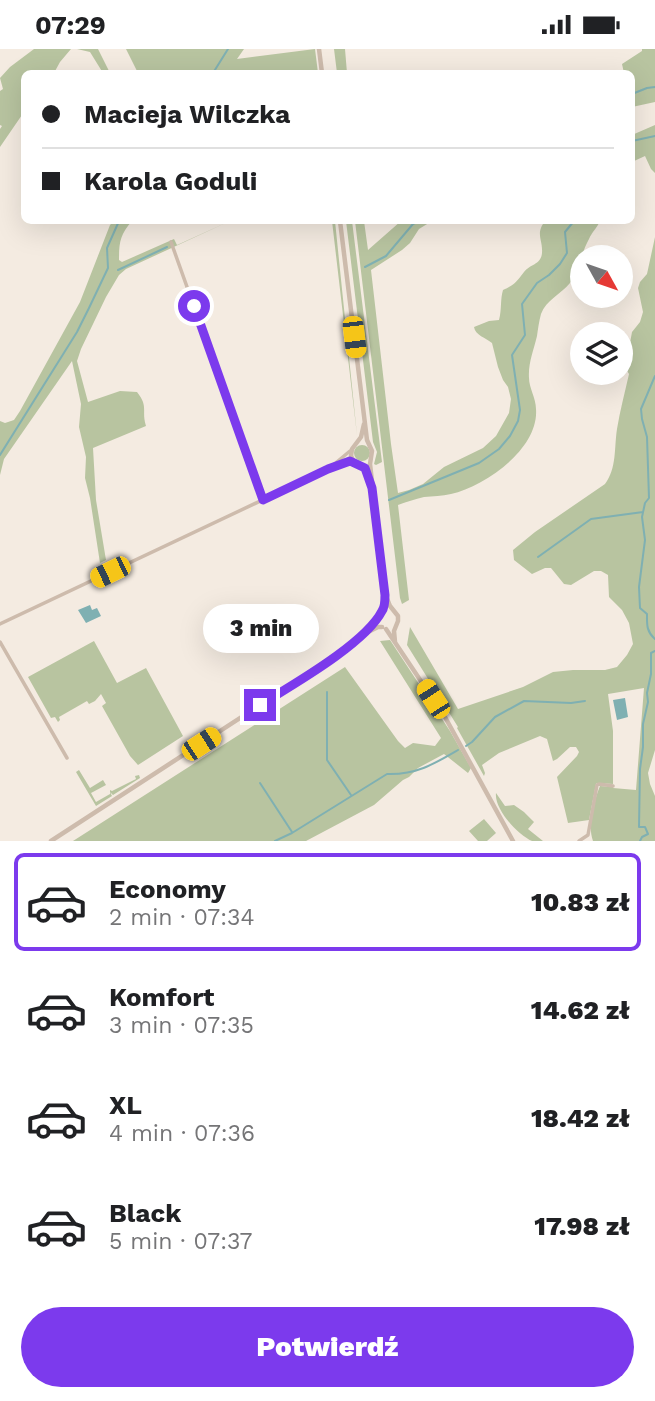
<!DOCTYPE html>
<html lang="pl">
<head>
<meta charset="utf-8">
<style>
	:root { --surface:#fff; --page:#f6f6f6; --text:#202124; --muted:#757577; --line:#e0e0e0; --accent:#7c3aed }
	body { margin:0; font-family:"Work Sans",sans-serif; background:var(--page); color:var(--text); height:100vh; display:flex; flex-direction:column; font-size:26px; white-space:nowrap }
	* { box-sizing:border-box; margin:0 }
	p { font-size:23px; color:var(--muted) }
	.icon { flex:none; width:38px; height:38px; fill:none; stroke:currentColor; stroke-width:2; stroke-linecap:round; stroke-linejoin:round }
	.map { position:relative; height:792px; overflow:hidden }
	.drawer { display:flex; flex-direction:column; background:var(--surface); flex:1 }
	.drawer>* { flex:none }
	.top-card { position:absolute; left:21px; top:21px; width:614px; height:154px; border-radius:10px; box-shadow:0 7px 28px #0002; display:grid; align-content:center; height:154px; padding:0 21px; background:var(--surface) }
	.needle { width:46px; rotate:130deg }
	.fabs { position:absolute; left:570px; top:196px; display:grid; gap:14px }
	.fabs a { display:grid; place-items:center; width:63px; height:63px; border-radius:50%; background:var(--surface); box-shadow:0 7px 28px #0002; font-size:35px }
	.end { position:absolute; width:32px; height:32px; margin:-16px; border:9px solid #7c3aed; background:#fff; box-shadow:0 0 0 4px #fff }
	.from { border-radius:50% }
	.bubble { position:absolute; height:49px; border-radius:24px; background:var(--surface); box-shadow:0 7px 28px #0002; font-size:23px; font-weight:800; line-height:49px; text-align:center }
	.car { position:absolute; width:21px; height:42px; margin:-21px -10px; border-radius:9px; box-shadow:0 0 5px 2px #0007; background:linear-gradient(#f5c518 24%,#345 0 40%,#f5c518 0 76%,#345 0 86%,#f5c518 0) }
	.top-card b { display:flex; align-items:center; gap:24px; height:66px; font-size:26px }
	.top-card b+b { border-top:2px solid var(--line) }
	.top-card i { width:18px; height:18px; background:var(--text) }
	ul { padding:12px 0 0; list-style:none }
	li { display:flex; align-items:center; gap:21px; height:98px; margin:0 14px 10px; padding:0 7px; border:4px solid transparent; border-radius:10px }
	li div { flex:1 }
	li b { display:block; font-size:26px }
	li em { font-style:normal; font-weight:800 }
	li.current { border-color:var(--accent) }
	li>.icon { width:63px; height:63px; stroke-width:1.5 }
	.action { display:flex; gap:14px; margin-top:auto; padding:14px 21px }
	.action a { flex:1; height:80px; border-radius:42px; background:var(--accent); color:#fff; font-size:28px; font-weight:800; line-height:80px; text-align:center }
	.status { display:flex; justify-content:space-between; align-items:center; height:49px; padding:0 35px; background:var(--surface); direction:ltr }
	.status svg { height:19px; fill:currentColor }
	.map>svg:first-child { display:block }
</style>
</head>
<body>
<div class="status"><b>07:29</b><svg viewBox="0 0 49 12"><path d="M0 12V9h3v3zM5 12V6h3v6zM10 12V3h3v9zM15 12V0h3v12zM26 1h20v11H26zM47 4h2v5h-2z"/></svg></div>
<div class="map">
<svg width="655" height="792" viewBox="0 0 655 792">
	<rect width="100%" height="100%" fill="#f4ebe1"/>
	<path fill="#b8c4a0" d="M34,0H71L60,13L54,24H24V63L0,98V80L2,77L0,76V42L3,40L0,29L10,18Z
		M77,0H98L110,24H103L90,3Z
		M126,0H244L237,10L315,0L318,24H295L293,21L251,24H138Z
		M334,0H345L347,24H337Z
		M642,0H655V53L632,58V24H624L622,15L642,2Z
		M655,76V124L651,120L645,107L632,113V86Z
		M114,172H132C120,186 119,193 119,211L122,213L174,190L177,196L230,172L126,220L119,226L106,248L81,300L77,312L88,353L120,342L137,343C149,358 141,361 146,377L93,399L96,451L106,511L100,514L90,449L85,429L86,408L79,378L81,355L72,312L4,410L0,426V372L5,374L14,371L20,362L80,253L110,176Z
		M332,172H335L357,386L348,397L357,386Z
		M346,172H352L382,413L376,416L374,415L377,403L373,393Z
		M355,172H364L368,201L401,172H432L419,180L410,194L402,201L371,221L391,395L398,444L409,441L423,435L444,418L483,399L496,387L509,364L511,350L508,338L503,331L498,318L492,294C486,289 475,286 474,278L489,272L499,271C502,260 500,251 503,241C516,235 516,233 524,223C530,215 541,216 542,204C543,190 535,185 545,172H600C597,179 592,183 589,190C581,204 580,220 570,234C561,245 546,251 541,265C539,272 538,280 537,287C534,300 528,314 529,329C529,339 536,349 536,360C539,400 485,437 451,445C442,447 433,447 424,448C415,450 406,453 398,456L409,551L402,555L400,549Z
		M655,188V701L648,724L650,735L655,747V792H593C587,776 594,752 600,737L613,738V739L636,741L644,639L608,645L613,682V735L597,734L596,735L589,771L568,774L557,728L577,707L579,703L576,698H570L557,710L553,712L547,690L540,687L499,704L482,716L485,724L484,727L457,679L458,678L407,596L410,578L458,660L523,638L553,623L573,621H605L617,618L627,606L633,595L629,574L622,561L609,548L608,526L601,522H594L571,536L564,535L551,519H545L532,525L514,511L513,501L535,483L605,435C617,419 614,399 617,380C620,361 625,343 629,325L626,320L631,310L633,302L630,294L632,283L640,273L643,263L638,239L640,233L647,225Z
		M354 404a8 8 0 1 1 16 0a8 8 0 1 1-16 0Z
		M390,591L450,682L471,719L468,724L444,705L418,719L409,728L403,731L374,756L306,792H73L345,618L398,692L405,699L413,694L435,697L441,689L380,592Z
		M94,592L117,634L146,619L183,687L138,716L130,707L102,657L106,654L101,645L95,652L89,655L87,652L59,668L60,671L58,673L55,668L51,669L28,628Z
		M79,721L90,739L103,731L106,736L91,744L96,753L110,745V741L112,742L136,730L135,727L139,726L140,729L113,746L110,743L112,747L96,757L76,723Z
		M496,744L505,757L514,756L524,763L534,773L528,780L543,792C541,792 533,792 532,792C518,786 494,760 496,744Z
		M484,770L496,784L487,792H478L469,782Z"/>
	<path fill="#7fb0b2" d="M90,556L92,561L97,559L101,567L86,574L78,561Z
		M625,649L628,668L617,671L613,651Z"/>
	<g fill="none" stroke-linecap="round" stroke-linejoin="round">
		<path stroke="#7fb0b2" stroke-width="2" d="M213,24L228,0
			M632,45L647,39L655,38
			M632,92L655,87
			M365,218L386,207L413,175L419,172
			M118,221L167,198
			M655,327L641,360L642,370L647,388L649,449L645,454L642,468L645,491L639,538L640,559L647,565C647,575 646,582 655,590
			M0,406L77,283L89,259L108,219L107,199L119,172
			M389,451L479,414L499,400L510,387L518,372L520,361L512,306L525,286L522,255L537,234L549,226L560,215L567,204L565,183L574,172
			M538,508L591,470L643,463
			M327,643V711L351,746
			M466,697L472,693L495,668L524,652L571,654L585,652
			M260,734L292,783
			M275,792L292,784L387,725C416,726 434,715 458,701
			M640,792L642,788L648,785L645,778H639L640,720L643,698V675L648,653L647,644L651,625V604L655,602"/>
		<path stroke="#cdbbac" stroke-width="3.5" d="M171,193L263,451
			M332,417L350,402
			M0,575L328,420L346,412L353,413
			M0,593L67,709
			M579,792L588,786L597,736L599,735L613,737"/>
		<path stroke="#cdbbac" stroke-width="4.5" d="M319,0L322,24
			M364,375L361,388L352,400L351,407L353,411L364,419L370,431
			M386,547L390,557L398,567V572L394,582L395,593
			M386,580L445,668L513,792
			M368,583L378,578H382
			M51,792L337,606C359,590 383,575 385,546L370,415L372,402L367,391L340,172"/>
	</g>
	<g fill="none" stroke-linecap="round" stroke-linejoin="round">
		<path stroke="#7c3aed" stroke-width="9" d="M194,257L263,451L328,420L350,412L365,419L372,439L385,546C385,552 385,558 382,562C365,595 292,636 260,656"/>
	</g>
</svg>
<div class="fabs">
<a><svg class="needle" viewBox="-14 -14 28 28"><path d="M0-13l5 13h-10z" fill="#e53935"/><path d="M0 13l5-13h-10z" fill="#757577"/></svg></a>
<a><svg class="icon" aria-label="layers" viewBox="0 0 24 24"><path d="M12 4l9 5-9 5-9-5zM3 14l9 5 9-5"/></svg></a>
</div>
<i class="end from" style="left:194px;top:257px"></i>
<i class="end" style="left:260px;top:656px"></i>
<div class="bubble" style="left:203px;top:555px;width:116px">3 min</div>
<i class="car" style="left:354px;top:288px;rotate:173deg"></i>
<i class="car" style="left:110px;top:523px;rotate:244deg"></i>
<i class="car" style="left:433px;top:650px;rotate:327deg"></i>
<i class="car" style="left:201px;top:695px;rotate:57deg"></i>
<div class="top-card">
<b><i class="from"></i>Macieja Wilczka</b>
<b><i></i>Karola Goduli</b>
</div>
</div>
<section class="drawer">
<ul>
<li class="current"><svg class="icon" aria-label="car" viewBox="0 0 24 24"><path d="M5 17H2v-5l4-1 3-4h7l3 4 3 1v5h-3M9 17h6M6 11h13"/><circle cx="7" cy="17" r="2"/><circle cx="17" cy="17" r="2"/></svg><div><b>Economy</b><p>2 min · 07:34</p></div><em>10.83 zł</em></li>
<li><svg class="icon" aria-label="car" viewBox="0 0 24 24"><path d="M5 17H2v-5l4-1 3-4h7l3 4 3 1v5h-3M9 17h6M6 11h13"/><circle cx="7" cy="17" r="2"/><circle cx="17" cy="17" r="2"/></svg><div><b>Komfort</b><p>3 min · 07:35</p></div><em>14.62 zł</em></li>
<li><svg class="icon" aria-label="car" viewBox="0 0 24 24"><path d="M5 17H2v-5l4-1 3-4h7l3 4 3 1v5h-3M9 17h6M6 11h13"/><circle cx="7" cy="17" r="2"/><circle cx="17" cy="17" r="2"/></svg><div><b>XL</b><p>4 min · 07:36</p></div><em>18.42 zł</em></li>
<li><svg class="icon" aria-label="car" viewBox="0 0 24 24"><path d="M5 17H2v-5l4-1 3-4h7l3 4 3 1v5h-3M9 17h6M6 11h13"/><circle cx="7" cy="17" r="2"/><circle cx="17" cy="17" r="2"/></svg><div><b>Black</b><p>5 min · 07:37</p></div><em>17.98 zł</em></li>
</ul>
<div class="action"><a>Potwierdź</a></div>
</section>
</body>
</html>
